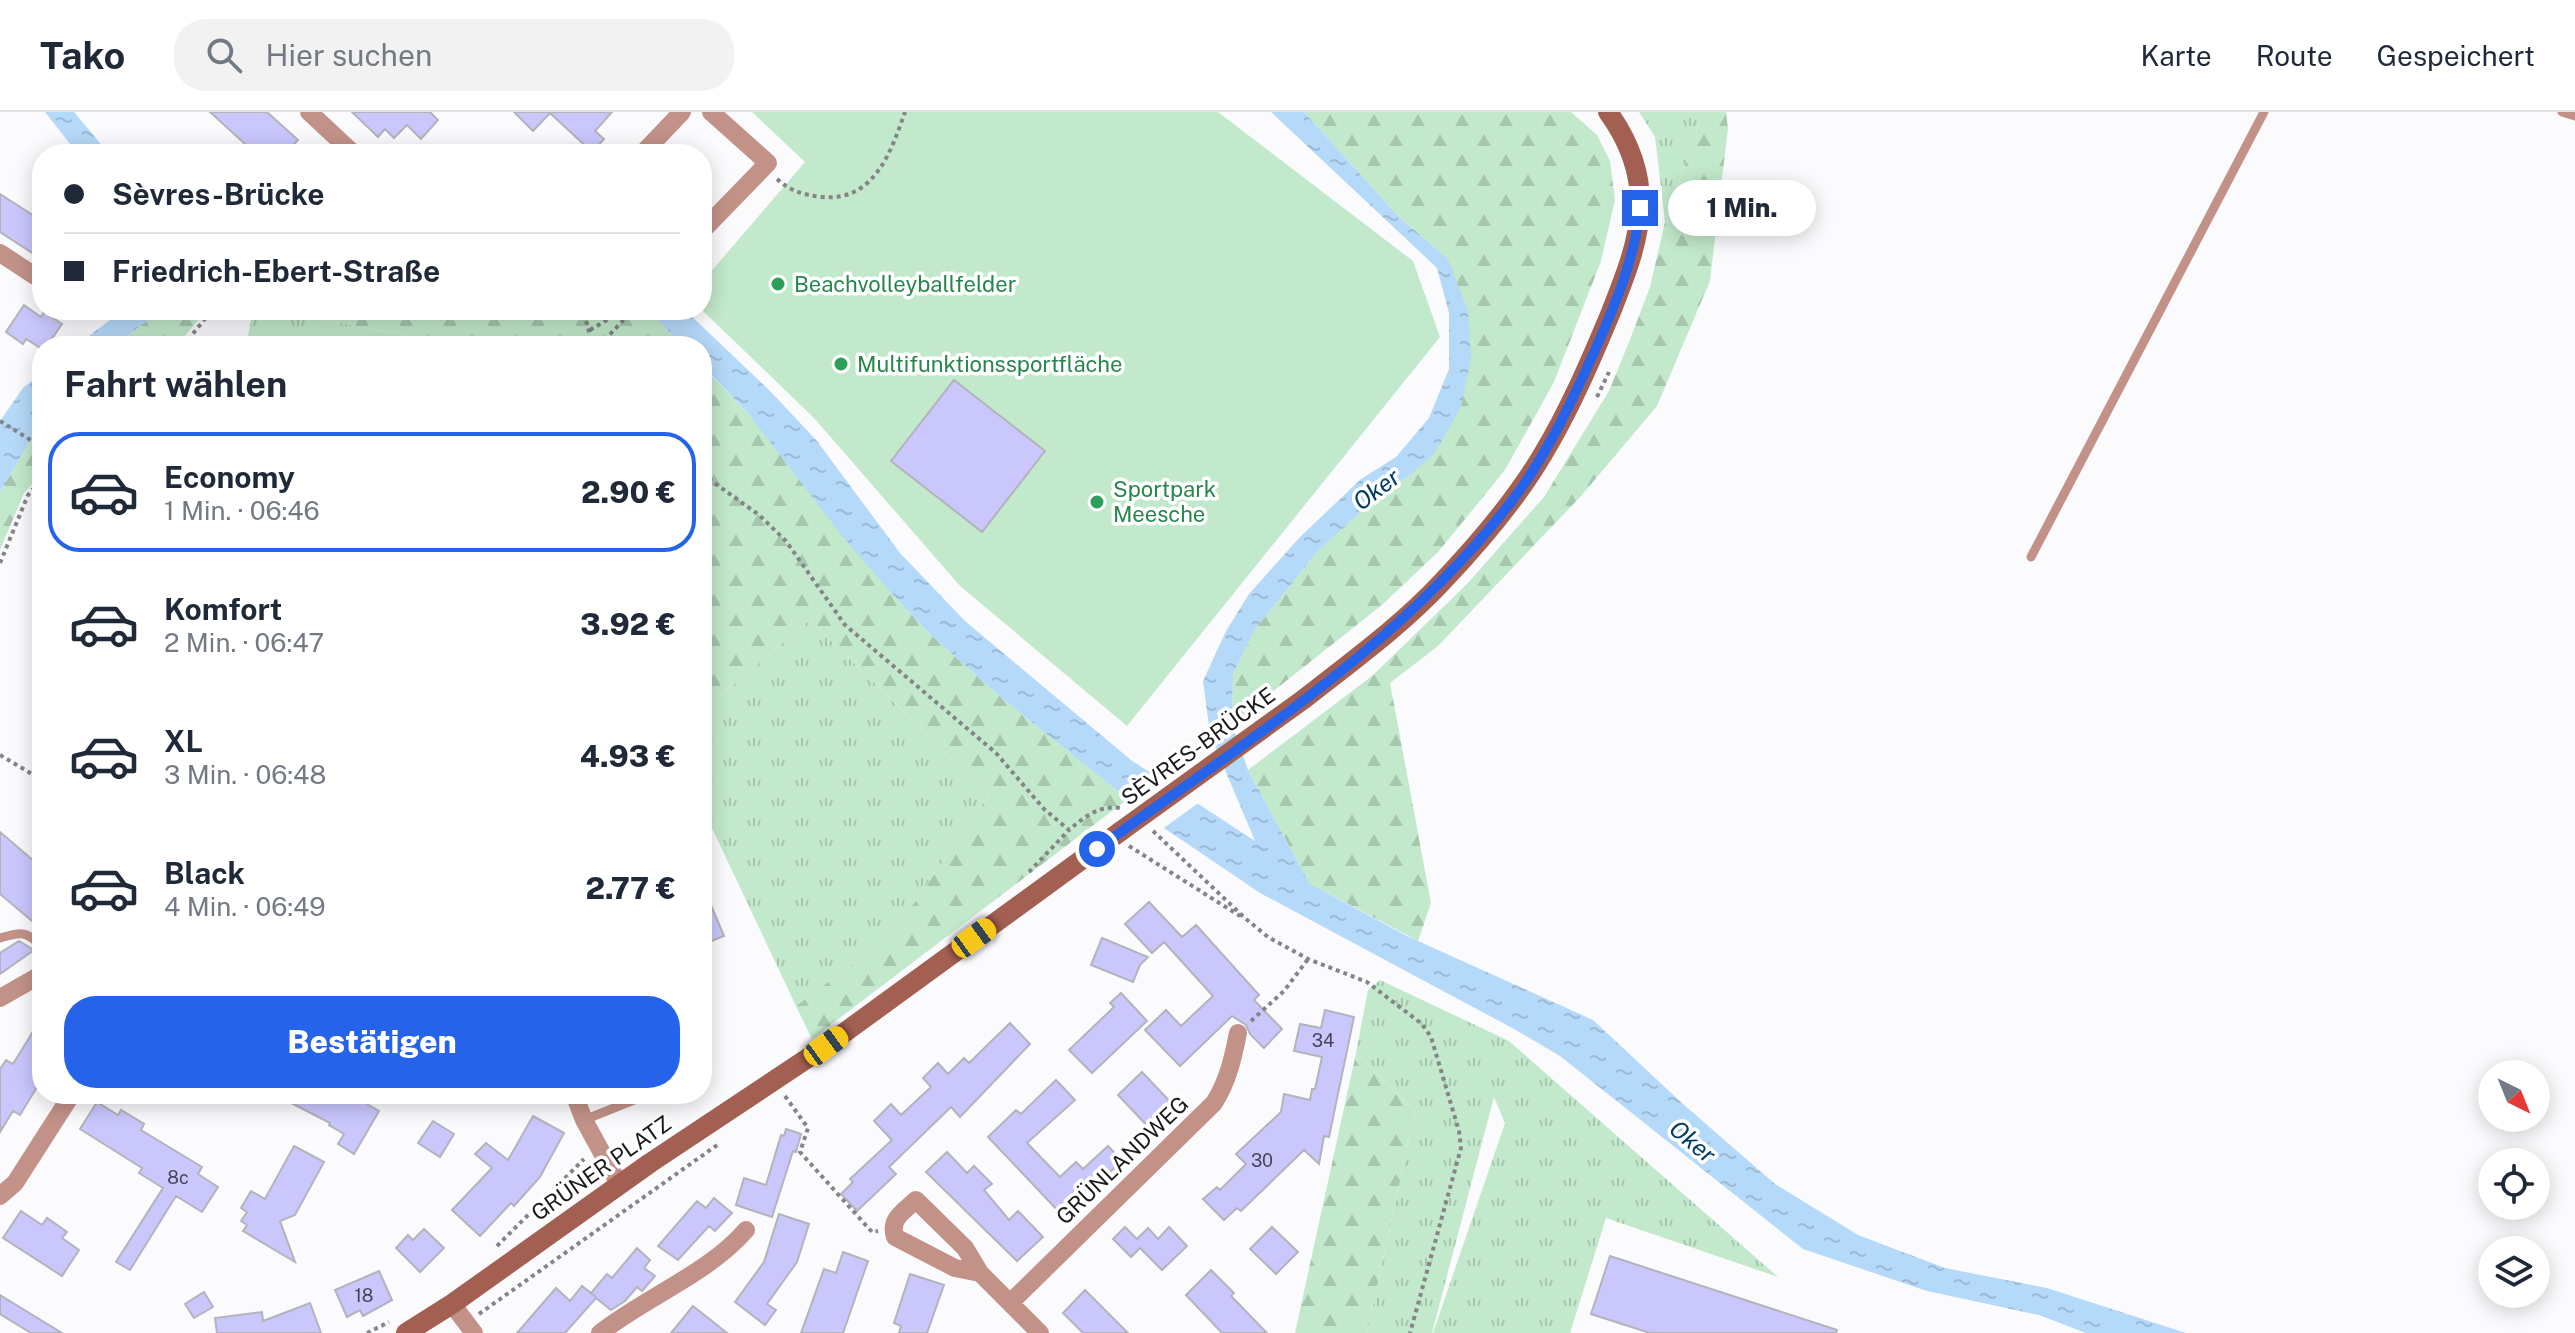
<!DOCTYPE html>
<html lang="de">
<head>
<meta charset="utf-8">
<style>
	:root { --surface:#fff; --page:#f2f2f3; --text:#1f2937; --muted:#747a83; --line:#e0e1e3; --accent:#2563eb }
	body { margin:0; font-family:"Public Sans",sans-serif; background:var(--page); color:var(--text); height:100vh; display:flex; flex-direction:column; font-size:30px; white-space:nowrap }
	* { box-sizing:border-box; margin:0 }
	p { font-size:26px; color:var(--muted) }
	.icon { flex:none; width:44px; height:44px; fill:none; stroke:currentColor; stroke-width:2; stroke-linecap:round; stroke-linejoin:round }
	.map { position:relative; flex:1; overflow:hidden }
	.sheet { position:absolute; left:32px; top:224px; width:680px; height:768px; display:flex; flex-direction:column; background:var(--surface); border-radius:32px; box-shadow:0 4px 20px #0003 }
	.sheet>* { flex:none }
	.guide { position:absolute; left:32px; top:32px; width:680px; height:176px; border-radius:32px; box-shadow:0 4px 20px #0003; display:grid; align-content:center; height:176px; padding:0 32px; background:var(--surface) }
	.needle { width:52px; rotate:137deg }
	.controls { position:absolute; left:2478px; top:948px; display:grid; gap:16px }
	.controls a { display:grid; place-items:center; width:72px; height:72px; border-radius:50%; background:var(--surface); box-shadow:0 4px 20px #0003; font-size:40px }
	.end { position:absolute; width:36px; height:36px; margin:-18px; border:10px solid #2563eb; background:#fff; box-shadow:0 0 0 4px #fff }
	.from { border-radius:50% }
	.bubble { position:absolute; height:56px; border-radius:28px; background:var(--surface); box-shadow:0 4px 20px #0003; font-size:26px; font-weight:800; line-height:56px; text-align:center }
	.car { position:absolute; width:24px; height:48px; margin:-24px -12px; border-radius:10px; box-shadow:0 0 6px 2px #0007; background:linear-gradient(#f5c518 24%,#345 0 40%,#f5c518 0 76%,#345 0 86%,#f5c518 0) }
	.guide b { display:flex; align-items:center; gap:28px; height:76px; font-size:30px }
	.guide b+b { border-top:2px solid var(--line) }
	.guide i { width:20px; height:20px; background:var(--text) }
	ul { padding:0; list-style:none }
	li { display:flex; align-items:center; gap:24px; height:120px; margin:0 16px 12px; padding:0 16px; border:4px solid transparent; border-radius:32px }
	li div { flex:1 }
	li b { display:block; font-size:30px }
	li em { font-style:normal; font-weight:800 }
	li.selected { border-color:var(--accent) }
	li>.icon { width:72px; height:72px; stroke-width:1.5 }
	h2 { padding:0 32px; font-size:36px; line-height:96px }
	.primary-button { display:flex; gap:16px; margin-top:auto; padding:16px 32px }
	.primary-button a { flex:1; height:92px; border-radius:32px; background:var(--accent); color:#fff; font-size:32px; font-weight:800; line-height:92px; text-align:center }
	header { display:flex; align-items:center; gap:48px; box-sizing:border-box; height:112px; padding:0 40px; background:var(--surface); border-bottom:2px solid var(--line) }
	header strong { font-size:38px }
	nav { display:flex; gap:44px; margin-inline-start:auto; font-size:28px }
	.search { width:560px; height:72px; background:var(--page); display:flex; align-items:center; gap:20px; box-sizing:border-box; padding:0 28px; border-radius:32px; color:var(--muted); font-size:30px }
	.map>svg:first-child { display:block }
</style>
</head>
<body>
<header>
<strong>Tako</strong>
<div class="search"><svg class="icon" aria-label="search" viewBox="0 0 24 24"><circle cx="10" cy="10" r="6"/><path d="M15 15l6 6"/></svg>Hier suchen</div>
<nav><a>Karte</a><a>Route</a><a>Gespeichert</a></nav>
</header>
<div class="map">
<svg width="2575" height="1221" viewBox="0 0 2575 1221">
	<defs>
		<pattern id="grass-tufts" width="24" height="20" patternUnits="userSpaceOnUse" patternTransform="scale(2)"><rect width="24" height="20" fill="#c2e9cb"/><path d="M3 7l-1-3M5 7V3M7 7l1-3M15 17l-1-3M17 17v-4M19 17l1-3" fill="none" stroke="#a6c7ae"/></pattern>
		<pattern id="forest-firs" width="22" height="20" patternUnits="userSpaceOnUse" patternTransform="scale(2)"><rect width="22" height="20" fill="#c2e9cb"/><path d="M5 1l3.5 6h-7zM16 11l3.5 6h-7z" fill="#a6c7ae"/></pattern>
		<pattern id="water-ripples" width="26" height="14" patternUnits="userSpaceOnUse" patternTransform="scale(2)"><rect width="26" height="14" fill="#b5d9f9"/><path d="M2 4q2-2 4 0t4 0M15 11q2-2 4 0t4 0" fill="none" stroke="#9bbad5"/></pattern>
	</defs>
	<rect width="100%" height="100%" fill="#fbfbfe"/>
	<path fill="url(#grass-tufts)" d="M1639,0H1703L1665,110L1655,25Z
		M253,198H270L466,234H246Z
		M810,508L989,683L892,823L796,894L702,695V599Z
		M1380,868L1509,929L1778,1165L1606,1106L1570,1221H1433L1505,1011L1494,985L1432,1221H1367L1415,1000L1356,941L1368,878Z"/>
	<path fill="url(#forest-firs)" d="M1304,0H1571L1597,23L1610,49L1615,88L1601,149L1554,270L1505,358L1439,439L1382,493L1232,612L1233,562L1255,517L1318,439L1385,378L1410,363L1461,295L1448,147L1399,105Z
		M1703,0H1726L1728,16L1710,169L1657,294L1581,384L1438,534L1390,571L1431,791L1418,829L1309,771L1248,658L1372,564L1467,472L1544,385L1609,279L1631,225L1650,175L1665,110Z
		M160,198H206L177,234H115Z
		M270,198H648L683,234H466Z
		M702,254L747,300L893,483L931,523L998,583L1128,687L812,927L796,894L892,823L989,683L810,508L702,599Z
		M42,308V361L24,381L0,438V380Z
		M1356,941L1415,1000L1367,1221H1295Z"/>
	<path fill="#c2e9cb" d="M752,0H1218L1413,149L1440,225L1127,614L960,474L814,306L702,198V170L805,50Z"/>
	<path fill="url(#water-ripples)" d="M45,0H74L109,42H78Z
		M1271,0H1304L1399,105L1448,147L1468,199L1471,246L1461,295L1434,342L1410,363L1385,378L1318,439L1255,517L1233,562L1232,612L1248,658L1309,771L1407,824L1593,908L1683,992L1775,1072L1858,1123L1945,1156L2047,1176L2186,1221H2086L2039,1203L1927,1179L1803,1137L1560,944L1514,917L1260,781L1164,716L998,583L931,523L893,483L839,420L747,300L702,253V234H683L648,198H685L771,280L817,329L900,441L965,509L1131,648L1255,729L1210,622L1203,569L1226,519L1249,482L1299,426L1361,367L1396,345L1429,306L1449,257V201L1437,156Z
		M123,198H160L115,234H76Z
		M42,261V308L0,380V309L23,276Z"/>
	<path fill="#fbfbfe" d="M1164,665L1201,689L1161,718L1128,692Z"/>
	<path fill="#c9c7fc" stroke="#b3b3bc" stroke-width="2" d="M210,0H267L298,28L285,42H256Z
		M352,0H430L438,8L421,27L407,13L394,26L385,17L378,25Z
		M514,0H612L595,19L604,27L592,40L550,1L533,19Z
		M0,82L42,109V130L34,142L0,120Z
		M24,193L41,205L44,200L62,212L47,234H42V237L26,227L23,232L6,220Z
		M954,268L1045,339L982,420L891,349Z
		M0,720L42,756V824L33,818L38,814L0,782Z
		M702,772L724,824L702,833Z
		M1149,790L1182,825L1196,813L1259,883L1254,888L1282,917L1264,936L1250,922L1246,913L1232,904L1180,954L1145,918L1166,898L1181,914L1213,884L1164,830L1152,841L1125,812Z
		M1102,826L1148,845L1140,853L1133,870L1091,853Z
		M19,829L34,838L0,862V841Z
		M1121,881L1147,909L1092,961L1069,938L1114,895L1110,891Z
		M1325,898L1354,905L1329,1025L1324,1024L1319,1052L1304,1038L1241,1099L1237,1096L1224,1108L1203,1087L1217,1075L1220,1078L1246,1052L1236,1042L1281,1000L1284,982L1310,988L1312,977H1315L1322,945L1294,939L1300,912L1321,916Z
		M42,905V967L20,1003L13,999L0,1020V957L6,948L13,952Z
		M1010,911L1030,932L960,1005L951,995L889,1055L896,1062L857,1099L841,1082L853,1070L850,1067L892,1028L874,1009L891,992L901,1003L931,975L923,966L938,951L948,962L964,946L969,951Z
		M1142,960L1178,998L1154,1021L1118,983Z
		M1056,968L1075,988L1027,1031L1060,1065L1076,1050L1083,1057L1108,1034L1122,1049L1108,1062L1106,1060L1062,1103L988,1025L1016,998L1021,1002Z
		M274,982H350L379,999L354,1042L338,1032L344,1022L329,1013L330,1011Z
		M97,990L118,1003L121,998L144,1012L141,1018L202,1055L198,1062L218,1075L202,1100L176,1084L130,1158L116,1150L163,1076L139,1061L142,1056L80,1017Z
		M533,1004L564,1021L540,1065L514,1094L511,1091L480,1124L452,1098L492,1056L475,1042L486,1031L508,1048Z
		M433,1009L454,1022L440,1045L418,1031Z
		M786,1017L801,1022L796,1040L793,1039L772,1105L736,1093L744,1066L766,1073L781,1023L784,1024Z
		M294,1034L324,1050L295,1103L280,1109L295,1150L243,1119L247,1113L241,1109L247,1100L241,1096L251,1079L265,1087Z
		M947,1040L967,1061L974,1054L992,1072L984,1078L1009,1108L1018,1099L1043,1125L1017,1149L926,1060Z
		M714,1086L732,1101L715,1119L709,1114L678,1148L658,1134L697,1089L706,1096Z
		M21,1099L42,1113L47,1106L67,1120L62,1126L79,1138L62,1164L3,1126Z
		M779,1102L809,1112L797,1150L767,1192L776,1198L765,1213L735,1190L764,1150Z
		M1125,1115L1137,1127L1148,1116L1158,1127L1169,1115L1187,1134L1162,1158L1140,1136L1131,1145L1113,1127Z
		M1272,1115L1298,1140L1276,1162L1250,1137Z
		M424,1117L444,1136L420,1160L396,1136L408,1123L413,1128Z
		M637,1136L650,1148L644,1156L655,1164L642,1179L637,1175L625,1189L611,1198L596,1186L565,1221H517L556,1176L570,1189L582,1174L596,1185L591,1181L607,1162L612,1166Z
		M843,1140L868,1149L843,1221H801L824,1157L836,1161Z
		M1610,1144L1837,1218L1836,1221H1650L1591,1202Z
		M1211,1158L1234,1181L1231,1184L1267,1221H1222L1186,1183Z
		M379,1159L392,1188L363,1204L360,1198L347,1205L335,1178Z
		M910,1162L944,1173L927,1221H899L901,1214L894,1211Z
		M1085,1178L1128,1221H1083L1063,1201Z
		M204,1180L213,1195L194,1206L185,1192Z
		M0,1183L62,1221H31L0,1202Z
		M310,1191L321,1221H217L215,1206L262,1200L263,1209Z
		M693,1194L727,1221H671Z"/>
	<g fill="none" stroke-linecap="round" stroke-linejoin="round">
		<path stroke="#858588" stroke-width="4" stroke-dasharray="4 4" stroke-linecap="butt" d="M777,67C790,79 804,83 822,85C874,90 891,40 905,0
			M574,198L587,211L592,234
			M590,218L617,202L620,198
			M183,234L212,198
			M599,234L633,198
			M1597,285L1609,260
			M0,309L42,335
			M702,362L759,403L786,429L845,513L996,641L1044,697L1069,718C1084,705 1099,693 1120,696
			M0,451L28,383L42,367
			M0,643L42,668
			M1153,719L1246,807L1268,825L1308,847L1367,870L1422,912L1431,925L1459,1019L1461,1036L1410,1221
			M1129,734L1240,804
			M1029,760L1069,718
			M1251,909L1284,879L1308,847
			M785,984L808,1016L800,1040L872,1120L878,1119
			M497,1134L584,1047
			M479,1202L720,1031
			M367,1221L389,1210"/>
		<path stroke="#c29288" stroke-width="9" d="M2562,0L2575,4
			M2031,445L2264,0
			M0,826C21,820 26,818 42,835
			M702,955L707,953
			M584,1008L649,982"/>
		<path stroke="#c29288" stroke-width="18" d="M309,0L354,42
			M642,42L682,0
			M702,119L768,51L711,0
			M0,141L35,164
			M0,886L42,862
			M574,982L584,1008L619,1072
			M0,1084L15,1071L72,982
			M980,1161L965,1136L916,1088C904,1099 889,1107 895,1125L955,1156L980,1161L1040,1221
			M1010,1191L1214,991C1228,969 1233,946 1238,921
			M452,1192L474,1221
			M600,1221C646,1185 709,1161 746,1118"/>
		<path stroke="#a25f52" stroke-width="20" d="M1304,587C1351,550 1401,514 1442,470C1479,431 1516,388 1543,342C1570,297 1591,248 1611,200C1624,167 1639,131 1640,95C1641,60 1629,29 1608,0
			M406,1221L452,1192L650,1051L826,934L1121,719"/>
		<path stroke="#a25f52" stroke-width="20" d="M1121,719L1304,587"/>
	</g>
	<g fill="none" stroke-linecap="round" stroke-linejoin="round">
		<path stroke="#2563eb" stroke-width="10" d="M1097,737C1246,629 1409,529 1520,378C1549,337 1571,291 1592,245C1613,198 1635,148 1640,96"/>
	</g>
	<g fill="#2e9e5b" stroke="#fff" stroke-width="3">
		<circle cx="778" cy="172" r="8"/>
		<circle cx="841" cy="252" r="8"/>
		<circle cx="1097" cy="390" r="8"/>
	</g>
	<g text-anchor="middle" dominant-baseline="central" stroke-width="7" stroke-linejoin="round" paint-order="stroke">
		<g font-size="18" fill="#464555">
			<text x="1323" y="928">34</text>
			<text x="1262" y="1048">30</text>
			<text x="178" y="1065">8c</text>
			<text x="364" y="1183">18</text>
		</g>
		<g font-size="22" fill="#27864d" stroke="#fff" text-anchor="start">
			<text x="794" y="172">Beachvolleyballfelder</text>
			<text x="857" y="252">Multifunktionssportfläche</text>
			<text x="1113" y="377">Sportpark<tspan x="1113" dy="25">Meesche</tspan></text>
		</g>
		<g font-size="22" fill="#1a1a1d" stroke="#fff">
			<text transform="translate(1198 634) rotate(-36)">SÈVRES-BRÜCKE</text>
			<text transform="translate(1122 1048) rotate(-44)">GRÜNLANDWEG</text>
			<text transform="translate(601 1056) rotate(-35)">GRÜNER PLATZ</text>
		</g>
		<g font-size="24" font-style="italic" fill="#063d62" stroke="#fff">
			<text transform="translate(1376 377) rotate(-37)">Oker</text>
			<text transform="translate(1693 1029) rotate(40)">Oker</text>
		</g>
	</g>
</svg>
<div class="controls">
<a><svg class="needle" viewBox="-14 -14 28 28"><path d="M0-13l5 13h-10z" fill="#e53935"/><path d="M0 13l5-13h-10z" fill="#747a83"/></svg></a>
<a><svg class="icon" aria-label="locate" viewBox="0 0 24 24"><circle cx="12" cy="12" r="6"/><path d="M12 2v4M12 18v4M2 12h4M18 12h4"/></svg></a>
<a><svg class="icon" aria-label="layers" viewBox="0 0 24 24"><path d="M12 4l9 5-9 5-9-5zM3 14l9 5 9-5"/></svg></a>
</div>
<i class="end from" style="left:1097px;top:737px"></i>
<i class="end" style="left:1640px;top:96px"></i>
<div class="bubble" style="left:1668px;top:68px;width:148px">1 Min.</div>
<i class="car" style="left:974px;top:826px;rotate:54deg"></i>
<i class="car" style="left:826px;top:934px;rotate:54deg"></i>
<div class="guide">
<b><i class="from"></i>Sèvres-Brücke</b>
<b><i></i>Friedrich-Ebert-Straße</b>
</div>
<section class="sheet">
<h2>Fahrt wählen</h2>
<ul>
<li class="selected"><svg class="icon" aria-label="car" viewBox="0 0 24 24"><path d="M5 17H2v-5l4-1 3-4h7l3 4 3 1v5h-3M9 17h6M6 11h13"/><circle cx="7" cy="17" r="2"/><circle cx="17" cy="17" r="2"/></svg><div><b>Economy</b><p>1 Min. · 06:46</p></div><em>2.90 €</em></li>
<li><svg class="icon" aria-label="car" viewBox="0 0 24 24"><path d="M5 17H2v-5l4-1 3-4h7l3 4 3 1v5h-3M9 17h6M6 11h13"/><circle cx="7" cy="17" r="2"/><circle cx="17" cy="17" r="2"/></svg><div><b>Komfort</b><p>2 Min. · 06:47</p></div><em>3.92 €</em></li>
<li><svg class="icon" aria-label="car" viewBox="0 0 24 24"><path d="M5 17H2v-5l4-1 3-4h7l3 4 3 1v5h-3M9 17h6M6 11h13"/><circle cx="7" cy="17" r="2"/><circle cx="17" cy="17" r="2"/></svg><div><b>XL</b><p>3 Min. · 06:48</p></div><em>4.93 €</em></li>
<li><svg class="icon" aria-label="car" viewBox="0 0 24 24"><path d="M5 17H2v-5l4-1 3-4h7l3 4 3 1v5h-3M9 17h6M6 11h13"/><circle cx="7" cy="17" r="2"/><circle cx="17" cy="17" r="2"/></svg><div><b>Black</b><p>4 Min. · 06:49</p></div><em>2.77 €</em></li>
</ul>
<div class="primary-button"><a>Bestätigen</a></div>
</section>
</div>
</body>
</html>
